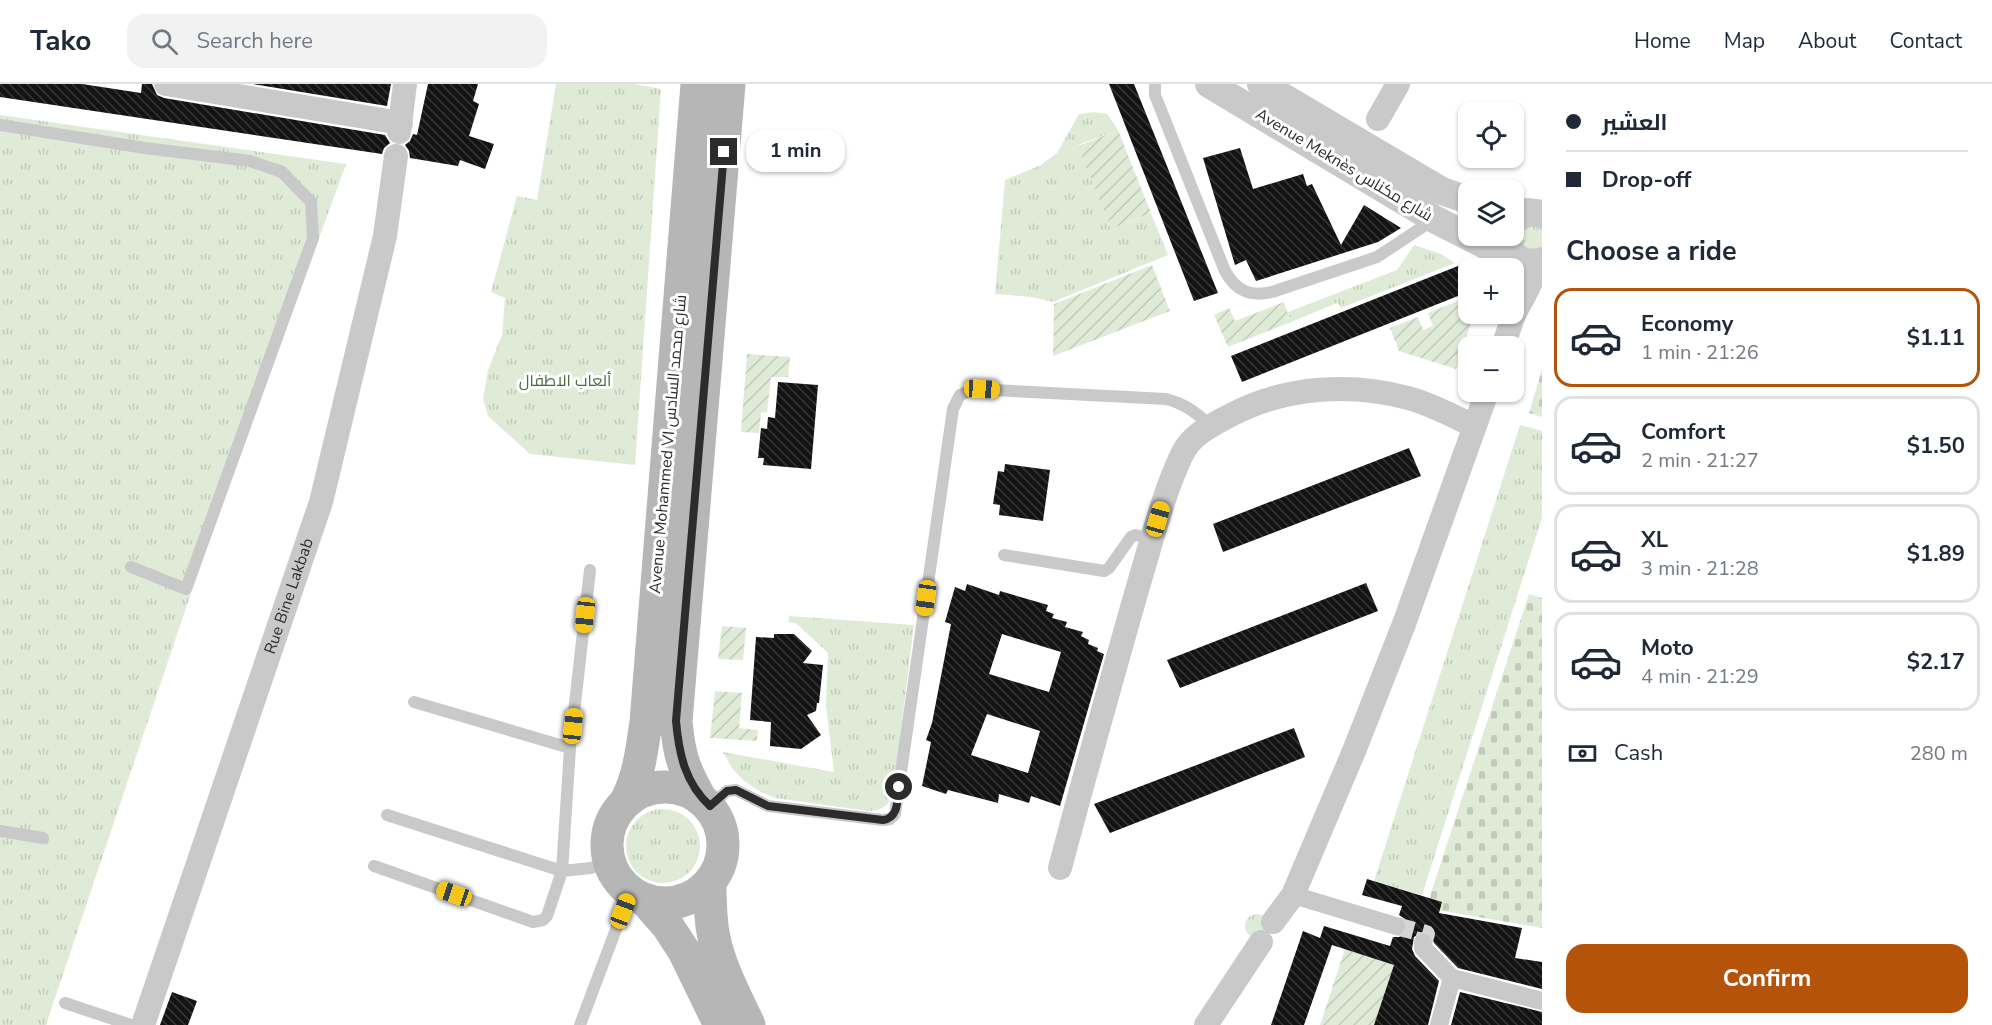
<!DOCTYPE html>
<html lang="en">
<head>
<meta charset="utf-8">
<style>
	:root { --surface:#fff; --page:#f2f2f3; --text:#1f2937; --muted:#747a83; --line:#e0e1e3; --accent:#b45309 }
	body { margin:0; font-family:"Nunito Sans",Cairo,sans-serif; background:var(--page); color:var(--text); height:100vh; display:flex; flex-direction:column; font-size:22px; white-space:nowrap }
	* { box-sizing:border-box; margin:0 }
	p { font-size:20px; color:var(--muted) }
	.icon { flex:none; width:33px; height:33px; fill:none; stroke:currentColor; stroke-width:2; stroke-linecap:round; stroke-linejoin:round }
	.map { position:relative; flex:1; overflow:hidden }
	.panel { display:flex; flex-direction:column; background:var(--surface); width:450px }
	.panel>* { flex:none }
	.hud { display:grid; align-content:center; height:132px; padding:0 24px; background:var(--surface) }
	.tools { position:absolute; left:1458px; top:18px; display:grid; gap:12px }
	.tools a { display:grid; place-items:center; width:66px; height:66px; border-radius:12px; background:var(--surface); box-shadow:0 2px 4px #0004; font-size:30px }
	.end { position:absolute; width:27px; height:27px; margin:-14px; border:8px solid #2c2c2c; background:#fff; box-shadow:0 0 0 3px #fff }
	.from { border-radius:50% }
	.bubble { position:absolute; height:42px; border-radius:18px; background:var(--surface); box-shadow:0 2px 4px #0004; font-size:20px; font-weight:700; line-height:42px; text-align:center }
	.car { position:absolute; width:18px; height:36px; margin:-18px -9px; border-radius:8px; box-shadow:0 0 4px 2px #0007; background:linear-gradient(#f5c518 24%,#345 0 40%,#f5c518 0 76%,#345 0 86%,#f5c518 0) }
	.hud b { display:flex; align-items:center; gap:21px; height:57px; font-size:22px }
	.hud b+b { border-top:2px solid var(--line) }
	.hud i { width:15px; height:15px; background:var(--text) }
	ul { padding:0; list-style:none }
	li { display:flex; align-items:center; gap:18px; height:99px; margin:0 12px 9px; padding:0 12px; border:3px solid var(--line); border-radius:18px }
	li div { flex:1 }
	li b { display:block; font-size:22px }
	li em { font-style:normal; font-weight:700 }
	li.active { border-color:var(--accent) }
	li>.icon { width:54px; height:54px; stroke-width:1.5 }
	h2 { padding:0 24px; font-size:27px; line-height:72px }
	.pay { display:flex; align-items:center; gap:15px; height:66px; padding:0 24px; font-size:22px }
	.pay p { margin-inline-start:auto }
	.primary-button { display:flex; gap:12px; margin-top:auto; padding:12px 24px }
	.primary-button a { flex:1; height:69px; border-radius:18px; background:var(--accent); color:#fff; font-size:24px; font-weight:700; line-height:69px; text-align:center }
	header { display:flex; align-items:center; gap:36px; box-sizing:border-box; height:84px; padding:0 30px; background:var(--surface); border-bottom:2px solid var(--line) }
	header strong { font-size:28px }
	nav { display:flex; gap:33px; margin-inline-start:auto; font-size:21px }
	.search { width:420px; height:54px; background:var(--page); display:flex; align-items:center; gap:15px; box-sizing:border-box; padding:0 21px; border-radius:18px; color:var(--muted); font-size:22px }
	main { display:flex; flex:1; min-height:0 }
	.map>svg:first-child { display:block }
</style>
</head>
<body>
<header>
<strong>Tako</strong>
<div class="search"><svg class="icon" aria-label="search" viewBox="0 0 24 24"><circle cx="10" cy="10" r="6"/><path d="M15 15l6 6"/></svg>Search here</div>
<nav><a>Home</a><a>Map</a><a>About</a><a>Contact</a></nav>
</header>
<main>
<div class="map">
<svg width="1542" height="941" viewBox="0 0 1542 941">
	<defs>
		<pattern id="grass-tufts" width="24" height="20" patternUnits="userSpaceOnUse" patternTransform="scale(1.5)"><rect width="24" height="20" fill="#e0ebd7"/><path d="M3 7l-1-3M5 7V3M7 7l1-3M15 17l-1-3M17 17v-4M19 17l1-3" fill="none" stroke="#c0cab9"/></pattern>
		<pattern id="cemetery-stones" width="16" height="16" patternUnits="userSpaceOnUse" patternTransform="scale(1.5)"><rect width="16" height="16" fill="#e0ebd7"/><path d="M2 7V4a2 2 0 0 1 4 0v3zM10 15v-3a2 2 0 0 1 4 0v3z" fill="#c0cab9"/></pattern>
		<pattern id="garden-furrows" width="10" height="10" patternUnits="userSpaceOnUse" patternTransform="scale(1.5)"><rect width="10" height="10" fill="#e0ebd7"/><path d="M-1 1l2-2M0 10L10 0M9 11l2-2" fill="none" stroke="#c0cab9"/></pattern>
		<pattern id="building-back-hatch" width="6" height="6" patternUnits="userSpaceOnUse" patternTransform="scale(1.5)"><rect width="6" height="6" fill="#131313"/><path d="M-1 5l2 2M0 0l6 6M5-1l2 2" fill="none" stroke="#363636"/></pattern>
	</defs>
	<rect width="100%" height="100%" fill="#fff"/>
	<path fill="url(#grass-tufts)" d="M556,0H634L661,5L635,381L530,370L488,332L483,315L488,286L502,251L505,214L491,208L517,112L537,116Z
		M1094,28L1107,30L1118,46L1078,61L1111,145L1151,129L1168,171L1053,218L1032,213L995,210L1005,96L1041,81L1057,69L1079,30Z
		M0,31L346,80L198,488L46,941H0Z
		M1520,141H1542V165L1526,169L1516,147Z
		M1414,161L1441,170L1455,179L1341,224L1337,219L1291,238L1288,228L1397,186Z
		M1520,341L1542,347V434L1422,811L1374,797Z
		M789,532L914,541L893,710C889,722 881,727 868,727L775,714L759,707L743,696L732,684L723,668L834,688L826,622L828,569L797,540L788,538Z
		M626 762a37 37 0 1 1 74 0a37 37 0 1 1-74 0Z
		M1245 842a12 12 0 1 1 24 0a12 12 0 1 1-24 0Z"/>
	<path fill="url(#cemetery-stones)" d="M1542,285V333L1529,329Z
		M1529,510L1542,514V844L1426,824Z"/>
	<path fill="url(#garden-furrows)" d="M1118,46L1151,129L1111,145L1078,62Z
		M1152,181L1170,227L1053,272L1054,220Z
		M1468,213V230H1474L1456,285L1399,267L1390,244L1418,233L1423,246L1433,242L1428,229Z
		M1284,218L1291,238L1228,263L1214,231L1229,224L1235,237Z
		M747,270L790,273L788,293H771L767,328L761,329L759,349L741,348Z
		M722,542L746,544L743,576L718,575Z
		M715,607L742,609L739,644L758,646L757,657L710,654Z
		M1345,865L1394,881L1374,941H1320Z"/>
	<path fill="url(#building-back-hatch)" fill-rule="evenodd" d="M0,0H82L141,9L142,0H152L157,11L164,14L385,51L390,59L384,64L382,70L0,13Z
		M253,0H391L387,22Z
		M428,0H478L473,17L479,20L469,52L494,60L485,85L460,76L458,82L410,74L409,67L405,61L410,57L413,50L417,51Z
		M1109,0H1134L1218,209L1194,217Z
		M1240,64L1253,105L1303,90L1307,102L1312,100L1341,161L1364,121L1401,144L1378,158L1256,197L1246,176L1235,181L1203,74Z
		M1458,182L1468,208L1242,298L1231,272Z
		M778,298L818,301L811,385L763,381L764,374H758L761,344L767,345L768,333L775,334Z
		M1409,364L1421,392L1223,468L1213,440Z
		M1005,380L1050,386L1043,437L999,431L1000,421L993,420L998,387L1004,388Z
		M1366,499L1378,527L1180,604L1167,576Z
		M967,500L999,511L1000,507L1048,521L1046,527L1054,530L1052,534L1067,538L1065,543L1083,548L1081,552L1089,556L1088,560L1098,564L1097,567L1104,570L1060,722L1031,712L1029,719L999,710L998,719L948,706L946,710L922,702L931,658L926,656L932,639L951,540L945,538L955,503L965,507ZM1002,550L1061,568L1049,608L989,590ZM987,630L1040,647L1028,689L971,671Z
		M774,550H794L812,567L803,579L823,581L819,619H817L816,627L807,631L821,651L801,665L770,662L771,638L750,636L756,553L774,554Z
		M1294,644L1305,673L1110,749L1094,720Z
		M1367,795L1442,818L1439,829L1522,844L1515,874L1542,878V905L1458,884L1434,859L1432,853L1428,849L1422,848L1414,853L1412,865L1415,872L1439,897L1428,941H1374L1394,881L1332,861L1304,941H1271L1303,847L1320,854L1324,842L1390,862L1393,853H1399L1404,850L1407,840L1405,835L1399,831L1402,822L1362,811Z
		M172,908L197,917L188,941H160Z
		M1460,908L1542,928V941H1451Z"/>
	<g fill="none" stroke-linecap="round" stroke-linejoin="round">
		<path stroke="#d5d5d5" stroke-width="18" stroke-dasharray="18 9" stroke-linecap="butt" d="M1396,842L1426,850L1423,859"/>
		<path stroke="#c9c9c9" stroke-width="12" d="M1155,0V11L1225,187C1236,207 1250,213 1272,208L1377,173L1433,136
			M0,41L145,64L250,77L282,88L311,118L313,154L186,505L131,483
			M1004,471L1104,487L1109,484L1131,453L1135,451L1152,455
			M414,618L570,664
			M710,722L727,707L736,706L768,722L883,736L890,735L895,730L953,325L960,311L974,305L1166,315C1185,320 1196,328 1210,342
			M387,731L562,787L591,784L608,777
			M0,747L43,754
			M374,782L533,838L543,836L547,832L562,787L570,664L590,486
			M65,919L131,941
			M580,941L630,808"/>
		<path stroke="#c9c9c9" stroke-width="18" d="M1293,811L1396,842
			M1423,859V864L1452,894L1542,917
			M1439,941L1452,894"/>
		<g stroke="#c9c9c9" stroke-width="24">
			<path d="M166,0L401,39"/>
			<path d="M1378,35L1398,0"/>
			<path d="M399,48L405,0"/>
			<path d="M1514,205L1518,175"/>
			<path d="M1503,262C1507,252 1510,241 1514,231C1523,212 1533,201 1536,178"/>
			<path d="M1060,784C1085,689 1112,594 1139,499C1150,463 1159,426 1173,391C1177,382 1181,370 1187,362C1197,348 1216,339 1231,331C1284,303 1350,298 1408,314C1431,320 1453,332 1474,342"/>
			<path d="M1273,838L1293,811L1354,667L1404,540L1487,308"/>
			<path id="s1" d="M143,941L321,418L385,152L396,72"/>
			<path d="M1206,941L1261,858"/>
		</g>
		<path stroke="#c9c9c9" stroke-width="28" d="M1209,0L1434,135L1489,163L1515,173
			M1261,0L1442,107L1468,116
			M1514,136L1528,128L1542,130
			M1507,158C1511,175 1526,182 1542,177"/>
		<path stroke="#b6b6b6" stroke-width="33" d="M607 761a58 58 0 1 1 116 0a58 58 0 1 1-116 0Z
			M699,712C683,683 679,670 676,637L729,0
			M626,717C639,693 642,665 646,638L697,0
			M710,798C710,817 710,835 714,854C720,884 736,913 749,941
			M644,815L667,841L684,867L720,941"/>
	</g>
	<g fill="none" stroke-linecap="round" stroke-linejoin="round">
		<path stroke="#2c2c2c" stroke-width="8" d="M724,68L676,637C679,670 685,699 710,722L727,707L736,706L768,722L883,736C899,734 897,716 899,703"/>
	</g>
	<g text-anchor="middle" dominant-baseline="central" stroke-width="6" stroke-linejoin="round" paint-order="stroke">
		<g font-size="16" fill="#2c2c2c" stroke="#fff">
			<text transform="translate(1344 81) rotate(31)">Avenue Meknès شارع مكناس</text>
			<text transform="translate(668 360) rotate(-85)">Avenue Mohammed VI شارع محمد السادس</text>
			<text stroke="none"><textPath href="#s1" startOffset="453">Rue Bine Lakbab</textPath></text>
		</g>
		<g font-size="16" fill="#496b36" stroke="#fff">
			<text x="565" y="297">ألعاب الاطفال</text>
		</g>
	</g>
</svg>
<div class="tools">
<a><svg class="icon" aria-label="locate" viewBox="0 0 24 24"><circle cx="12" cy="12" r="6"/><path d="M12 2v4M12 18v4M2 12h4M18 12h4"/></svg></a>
<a><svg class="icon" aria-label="layers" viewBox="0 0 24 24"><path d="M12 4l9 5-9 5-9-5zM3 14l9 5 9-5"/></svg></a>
<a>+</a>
<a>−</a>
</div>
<i class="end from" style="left:899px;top:703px"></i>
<i class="end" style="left:724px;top:68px"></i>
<div class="bubble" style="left:746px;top:46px;width:99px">1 min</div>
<i class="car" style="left:982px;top:305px;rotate:93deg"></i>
<i class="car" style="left:1158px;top:435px;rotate:16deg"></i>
<i class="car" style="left:926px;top:514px;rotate:188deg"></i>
<i class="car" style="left:585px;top:531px;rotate:186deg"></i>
<i class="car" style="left:573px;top:642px;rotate:6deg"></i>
<i class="car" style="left:454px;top:810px;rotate:289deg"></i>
<i class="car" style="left:623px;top:827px;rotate:21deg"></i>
</div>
<section class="panel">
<div class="hud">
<b><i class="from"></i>العشير</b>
<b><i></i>Drop-off</b>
</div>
<h2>Choose a ride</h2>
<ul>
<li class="active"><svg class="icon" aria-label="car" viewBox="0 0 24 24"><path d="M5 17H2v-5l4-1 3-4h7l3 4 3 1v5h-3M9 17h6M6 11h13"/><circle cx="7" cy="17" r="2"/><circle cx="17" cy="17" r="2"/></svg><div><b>Economy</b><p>1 min · 21:26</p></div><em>$1.11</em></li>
<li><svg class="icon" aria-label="car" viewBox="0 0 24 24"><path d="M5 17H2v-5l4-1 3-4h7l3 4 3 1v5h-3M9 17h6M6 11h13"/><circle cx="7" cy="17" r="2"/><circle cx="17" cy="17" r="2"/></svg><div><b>Comfort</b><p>2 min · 21:27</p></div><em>$1.50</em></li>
<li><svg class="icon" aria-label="car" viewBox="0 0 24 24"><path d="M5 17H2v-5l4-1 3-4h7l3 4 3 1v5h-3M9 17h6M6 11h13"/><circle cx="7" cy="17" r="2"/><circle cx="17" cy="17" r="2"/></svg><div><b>XL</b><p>3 min · 21:28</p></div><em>$1.89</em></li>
<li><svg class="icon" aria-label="car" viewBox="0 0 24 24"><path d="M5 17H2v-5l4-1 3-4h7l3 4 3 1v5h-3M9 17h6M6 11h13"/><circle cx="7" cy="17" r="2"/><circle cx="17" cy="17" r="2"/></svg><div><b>Moto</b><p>4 min · 21:29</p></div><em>$2.17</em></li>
</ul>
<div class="pay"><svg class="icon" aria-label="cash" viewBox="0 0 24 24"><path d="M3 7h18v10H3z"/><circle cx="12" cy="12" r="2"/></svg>Cash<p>280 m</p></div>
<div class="primary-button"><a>Confirm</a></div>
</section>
</main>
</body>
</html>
